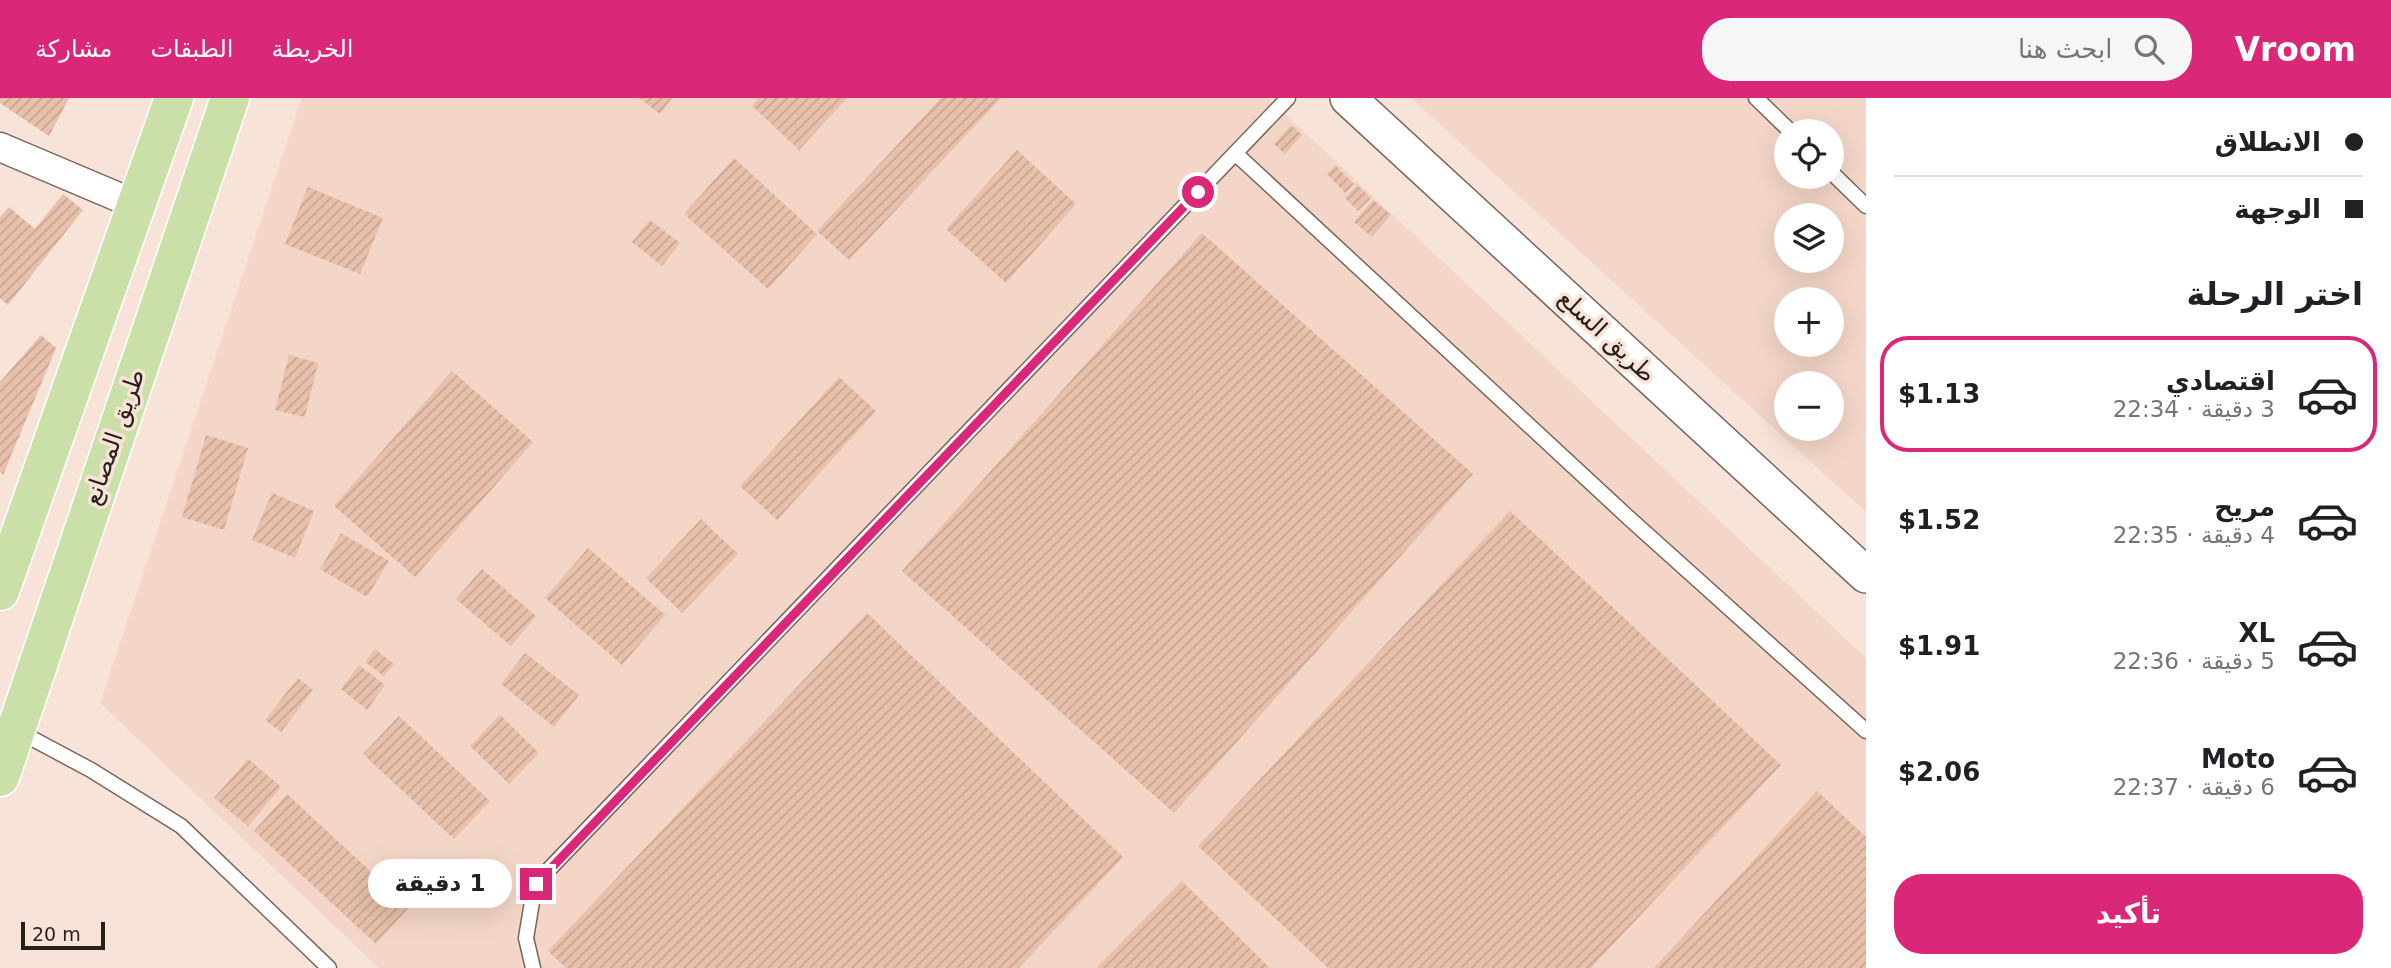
<!DOCTYPE html>
<html lang="ar">
<head>
<meta charset="utf-8">
<style>
	:root { --surface:#fff; --page:#f6f6f6; --text:#202124; --muted:#757577; --line:#e0e0e0; --accent:#db2777 }
	body { margin:0; font-family:"DejaVu Sans",Cairo,sans-serif; background:var(--page); color:var(--text); direction:rtl; height:100vh; display:flex; flex-direction:column; font-size:26px; white-space:nowrap }
	* { box-sizing:border-box; margin:0 }
	p { font-size:23px; color:var(--muted) }
	.icon { flex:none; width:38px; height:38px; fill:none; stroke:currentColor; stroke-width:2; stroke-linecap:round; stroke-linejoin:round }
	.map { position:relative; flex:1; overflow:hidden; direction:ltr }
	.sheet { display:flex; flex-direction:column; background:var(--surface); width:525px }
	.sheet>* { flex:none }
	.banner { display:grid; align-content:center; height:154px; padding:0 28px; background:var(--surface) }
	.tools { position:absolute; left:1774px; top:21px; display:grid; gap:14px }
	.tools a { display:grid; place-items:center; width:70px; height:70px; border-radius:50%; background:var(--surface); box-shadow:0 7px 28px #0002; font-size:35px }
	.scale { position:absolute; left:21px; bottom:18px; width:84px; box-sizing:border-box; padding-left:7px; border:4px solid #271f1c; border-top:0; font-size:19px; line-height:24px; white-space:nowrap; color:#271f1c; -webkit-text-stroke:5px #f8e3d8; paint-order:stroke }
	.end { position:absolute; width:32px; height:32px; margin:-16px; border:9px solid #db2777; background:#fff; box-shadow:0 0 0 4px #fff }
	.from { border-radius:50% }
	.bubble { position:absolute; height:49px; border-radius:24px; background:var(--surface); box-shadow:0 7px 28px #0002; font-size:23px; font-weight:600; line-height:49px; text-align:center; direction:rtl }
	.banner b { display:flex; align-items:center; gap:24px; height:66px; font-size:26px }
	.banner b+b { border-top:2px solid var(--line) }
	.banner i { width:18px; height:18px; background:var(--text) }
	ul { padding:0; list-style:none }
	li { display:flex; align-items:center; gap:21px; height:116px; margin:0 14px 10px; padding:0 14px; border:4px solid transparent; border-radius:28px }
	li div { flex:1 }
	li b { display:block; font-size:26px }
	li em { font-style:normal; font-weight:600 }
	li.current { border-color:var(--accent) }
	li>.icon { width:63px; height:63px; stroke-width:1.5 }
	h2 { padding:0 28px; font-size:32px; line-height:84px }
	.button { display:flex; gap:14px; margin-top:auto; padding:14px 28px }
	.button a { flex:1; height:80px; border-radius:28px; background:var(--accent); color:#fff; font-size:28px; font-weight:600; line-height:80px; text-align:center }
	header { display:flex; align-items:center; gap:42px; box-sizing:border-box; height:98px; padding:0 35px; background:var(--accent); color:#fff }
	header strong { font-size:33px }
	nav { display:flex; gap:38px; margin-inline-start:auto; font-size:24px }
	.search { width:490px; height:63px; background:var(--page); display:flex; align-items:center; gap:18px; box-sizing:border-box; padding:0 24px; border-radius:28px; color:var(--muted); font-size:26px }
	main { display:flex; flex:1; min-height:0 }
	.map>svg:first-child { display:block }
</style>
</head>
<body>
<header>
<strong>Vroom</strong>
<div class="search"><svg class="icon" aria-label="search" viewBox="0 0 24 24"><circle cx="10" cy="10" r="6"/><path d="M15 15l6 6"/></svg>ابحث هنا</div>
<nav><a>الخريطة</a><a>الطبقات</a><a>مشاركة</a></nav>
</header>
<main>
<section class="sheet">
<div class="banner">
<b><i class="from"></i>الانطلاق</b>
<b><i></i>الوجهة</b>
</div>
<h2>اختر الرحلة</h2>
<ul>
<li class="current"><svg class="icon" aria-label="car" viewBox="0 0 24 24"><path d="M5 17H2v-5l4-1 3-4h7l3 4 3 1v5h-3M9 17h6M6 11h13"/><circle cx="7" cy="17" r="2"/><circle cx="17" cy="17" r="2"/></svg><div><b>اقتصادي</b><p>3 دقيقة · 22:34</p></div><em>$1.13</em></li>
<li><svg class="icon" aria-label="car" viewBox="0 0 24 24"><path d="M5 17H2v-5l4-1 3-4h7l3 4 3 1v5h-3M9 17h6M6 11h13"/><circle cx="7" cy="17" r="2"/><circle cx="17" cy="17" r="2"/></svg><div><b>مريح</b><p>4 دقيقة · 22:35</p></div><em>$1.52</em></li>
<li><svg class="icon" aria-label="car" viewBox="0 0 24 24"><path d="M5 17H2v-5l4-1 3-4h7l3 4 3 1v5h-3M9 17h6M6 11h13"/><circle cx="7" cy="17" r="2"/><circle cx="17" cy="17" r="2"/></svg><div><b>XL</b><p>5 دقيقة · 22:36</p></div><em>$1.91</em></li>
<li><svg class="icon" aria-label="car" viewBox="0 0 24 24"><path d="M5 17H2v-5l4-1 3-4h7l3 4 3 1v5h-3M9 17h6M6 11h13"/><circle cx="7" cy="17" r="2"/><circle cx="17" cy="17" r="2"/></svg><div><b>Moto</b><p>6 دقيقة · 22:37</p></div><em>$2.06</em></li>
</ul>
<div class="button"><a>تأكيد</a></div>
</section>
<div class="map">
<svg width="1866" height="870" viewBox="0 0 1866 870">
	<defs>
		<pattern id="building-hatch" width="6" height="6" patternUnits="userSpaceOnUse" patternTransform="scale(1.75)"><rect width="6" height="6" fill="#e8c0ac"/><path d="M-1 1l2-2M0 6l6-6M5 7l2-2" fill="none" stroke="#c7a593"/></pattern>
	</defs>
	<rect width="100%" height="100%" fill="#f8e3d8"/>
	<path fill="#f3d6c7" fill-rule="evenodd" d="M302,0H1268L1866,560V870H379L100,605Z
		M1411,0H1866V414ZM1787,33H1832V79H1787ZM1787,117H1832V163H1787ZM1787,201H1832V247H1787ZM1787,285H1832V331H1787Z"/>
	<path fill="url(#building-hatch)" d="M0,0H69L49,38L0,5Z
		M639,0H672L660,16Z
		M759,0H847L799,52L752,8Z
		M941,0H1001L849,162L817,133Z
		M1291,27L1302,37L1285,56L1274,46Z
		M1017,52L1076,106L1006,185L946,131Z
		M734,60L817,136L768,191L684,116Z
		M1335,67L1354,86L1345,95L1327,76Z
		M1357,87L1371,100L1358,113L1345,100Z
		M308,89L383,120L360,176L285,146Z
		M63,96L83,112L8,207L0,200V119L9,109L35,131Z
		M1373,102L1391,117L1372,139L1354,124Z
		M650,122L680,145L662,168L632,144Z
		M1202,135L1473,376L1174,715L902,473Z
		M41,237L56,250L3,377L0,374V284Z
		M289,257L318,265L305,319L275,312Z
		M452,273L533,344L415,479L334,408Z
		M839,279L876,313L777,422L740,388Z
		M206,337L248,350L224,432L182,419Z
		M272,395L314,413L295,460L252,442Z
		M1510,413L1781,667L1591,870H1328L1198,748Z
		M701,421L738,456L682,515L646,480Z
		M341,435L389,463L367,499L320,471Z
		M588,450L665,517L622,567L545,500Z
		M482,471L536,518L511,548L456,501Z
		M867,515L1123,759L1019,870H566L548,853Z
		M375,551L394,566L384,578L365,564Z
		M525,555L579,597L554,629L501,586Z
		M359,567L385,587L367,612L341,591Z
		M298,580L313,592L281,634L265,622Z
		M500,617L539,655L509,686L470,648Z
		M399,618L490,703L454,741L363,656Z
		M248,661L281,689L248,728L214,700Z
		M1817,693L1866,739V870H1654Z
		M287,696L409,809L376,846L254,733Z
		M1182,783L1270,870H1096Z"/>
	<g fill="none" stroke-linecap="round" stroke-linejoin="round">
		<g stroke="#78655c" stroke-width="17">
			<path id="service" d="M1756,0L1790,33
				M1235,55L1630,421L1866,633
				M1832,75L1866,108
				M18,633L91,672L181,728L329,870
				M533,870L526,840L535,786L1288,0"/>
		</g>
		<g stroke="#78655c" stroke-width="31">
			<path id="minor" d="M0,49L137,107"/>
		</g>
		<g stroke="#78655c" stroke-width="38">
			<path id="tertiary" d="M1348,0L1866,477"/>
		</g>
		<g stroke="#fff" stroke-width="41">
			<path id="primary" d="M0,493L174,0
				M0,679L230,0"/>
		</g>
		<use href="#service" stroke="#fff" stroke-width="14"/>
		<use href="#minor" stroke="#fff" stroke-width="28"/>
		<use href="#tertiary" stroke="#fff" stroke-width="35"/>
		<use href="#primary" stroke="#cbdfa9" stroke-width="38"/>
	</g>
	<g fill="none" stroke-linecap="round" stroke-linejoin="round">
		<path stroke="#db2777" stroke-width="9" d="M536,786L1198,94"/>
	</g>
	<g text-anchor="middle" dominant-baseline="central" stroke-width="7" stroke-linejoin="round" paint-order="stroke">
		<g font-size="24" fill="#271f1c" stroke="#f8e3d8">
			<text transform="translate(1607 238) rotate(43)">طريق السلع</text>
			<text transform="translate(114 339) rotate(-71)">طريق المصانع</text>
		</g>
	</g>
</svg>
<div class="tools">
<a><svg class="icon" aria-label="locate" viewBox="0 0 24 24"><circle cx="12" cy="12" r="6"/><path d="M12 2v4M12 18v4M2 12h4M18 12h4"/></svg></a>
<a><svg class="icon" aria-label="layers" viewBox="0 0 24 24"><path d="M12 4l9 5-9 5-9-5zM3 14l9 5 9-5"/></svg></a>
<a>+</a>
<a>−</a>
</div>
<div class="scale">20 m</div>
<i class="end from" style="left:1198px;top:94px"></i>
<i class="end" style="left:536px;top:786px"></i>
<div class="bubble" style="left:368px;top:761px;width:144px">1 دقيقة</div>
</div>
</main>
</body>
</html>
